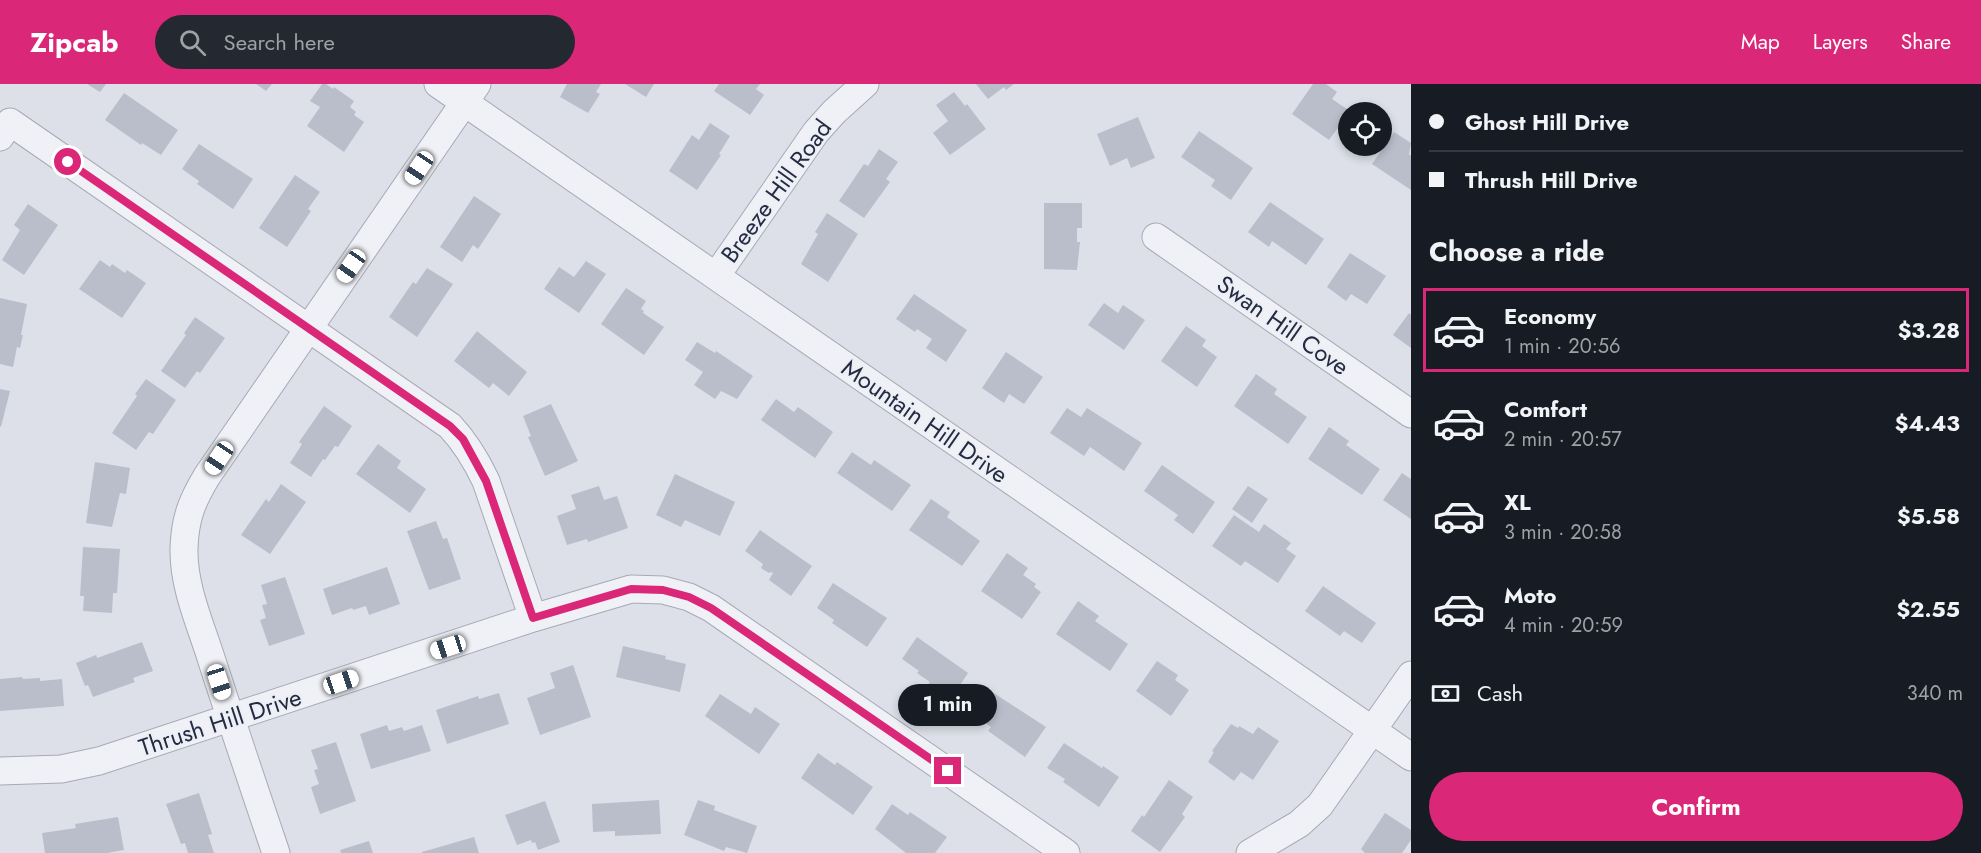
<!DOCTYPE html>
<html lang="en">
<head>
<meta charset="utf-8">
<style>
	:root { --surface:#171b24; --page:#242831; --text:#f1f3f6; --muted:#9ea1a6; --line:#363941; --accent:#db2777 }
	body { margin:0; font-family:Jost,sans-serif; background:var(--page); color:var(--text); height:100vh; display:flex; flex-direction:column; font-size:22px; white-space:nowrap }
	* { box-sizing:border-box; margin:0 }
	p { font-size:20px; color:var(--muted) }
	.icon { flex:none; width:33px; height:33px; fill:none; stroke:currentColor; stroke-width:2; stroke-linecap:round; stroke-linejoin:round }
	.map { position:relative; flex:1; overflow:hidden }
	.panel { display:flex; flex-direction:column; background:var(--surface); width:570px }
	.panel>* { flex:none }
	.hud { display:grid; align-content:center; height:132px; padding:0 18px; background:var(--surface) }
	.tools { position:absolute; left:1338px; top:18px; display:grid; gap:12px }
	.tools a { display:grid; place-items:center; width:54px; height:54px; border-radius:50%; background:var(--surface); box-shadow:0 3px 9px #0003; font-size:30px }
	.end { position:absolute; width:27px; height:27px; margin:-14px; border:8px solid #db2777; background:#fff; box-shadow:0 0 0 3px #fff }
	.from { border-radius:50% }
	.bubble { position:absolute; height:42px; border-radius:21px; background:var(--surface); box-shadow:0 3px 9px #0003; font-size:20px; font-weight:700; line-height:42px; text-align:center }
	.car { position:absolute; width:18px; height:36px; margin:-18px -9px; border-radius:8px; box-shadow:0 0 4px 2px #0007; background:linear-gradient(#fff 24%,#345 0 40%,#fff 0 76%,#345 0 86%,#fff 0) }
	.hud b { display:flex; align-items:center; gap:21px; height:57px; font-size:22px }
	.hud b+b { border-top:2px solid var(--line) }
	.hud i { width:15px; height:15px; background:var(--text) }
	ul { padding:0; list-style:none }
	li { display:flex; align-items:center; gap:18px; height:84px; margin:0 12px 9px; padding:0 6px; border:3px solid transparent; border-radius:0px }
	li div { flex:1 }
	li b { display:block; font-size:22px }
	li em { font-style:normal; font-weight:700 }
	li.on { border-color:var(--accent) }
	li>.icon { width:54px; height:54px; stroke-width:1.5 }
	h2 { padding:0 18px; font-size:27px; line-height:72px }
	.pay { display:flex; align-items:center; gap:15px; height:66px; padding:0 18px; font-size:22px }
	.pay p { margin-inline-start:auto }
	.cta { display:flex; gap:12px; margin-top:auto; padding:12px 18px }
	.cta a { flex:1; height:69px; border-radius:36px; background:var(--accent); color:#fff; font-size:24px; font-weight:700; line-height:69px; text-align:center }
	header { display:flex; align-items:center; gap:36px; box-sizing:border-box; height:84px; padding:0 30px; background:var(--accent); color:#fff }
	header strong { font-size:28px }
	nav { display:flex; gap:33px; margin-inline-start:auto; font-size:21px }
	.search { width:420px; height:54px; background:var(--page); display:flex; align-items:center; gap:15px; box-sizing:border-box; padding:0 21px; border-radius:33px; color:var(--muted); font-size:22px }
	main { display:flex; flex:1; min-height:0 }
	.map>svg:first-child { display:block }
</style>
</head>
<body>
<header>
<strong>Zipcab</strong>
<div class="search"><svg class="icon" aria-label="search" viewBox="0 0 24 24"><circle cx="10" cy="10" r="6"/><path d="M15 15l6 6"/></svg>Search here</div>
<nav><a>Map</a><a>Layers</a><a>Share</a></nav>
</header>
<main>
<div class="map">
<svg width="1411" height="769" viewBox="0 0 1411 769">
	<rect width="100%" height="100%" fill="#dde0e8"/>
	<path fill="#babecb" d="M87,0H106L100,8Z
		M256,0H272L266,7Z
		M322,0H326L333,5L334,3L354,17L350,23L356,28L354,31L364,38L344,68L307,42L320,23L310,17Z
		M567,0H601L596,8L600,10L588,29L560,13Z
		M625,0H654L646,13Z
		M719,0H760L756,5L764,11L750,31L714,7Z
		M976,0H1014L1006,6L1004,3L988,15Z
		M1313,0H1326L1337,8L1332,15L1350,27L1329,56L1292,30Z
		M954,8L965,22L967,20L986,45L950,71L933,49L948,37L936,21Z
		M124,9L178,46L161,71L142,59L141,61L105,36Z
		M1138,33L1155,74L1131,84L1127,74L1110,82L1097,50Z
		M710,39L730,52L719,70L721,71L697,106L669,87L692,51L699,56Z
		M1199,47L1253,84L1231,116L1211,102L1215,96L1181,73Z
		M1394,48L1411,59L1409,70L1411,72V106L1372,80Z
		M199,60L253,95L233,125L197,100L199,97L182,85Z
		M879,65L898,78L886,95L890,98L864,134L839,117L864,80L868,82Z
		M295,91L320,108L308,125L311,127L287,163L259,144Z
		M474,112L501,130L478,165L473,161L462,178L440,163Z
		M1270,118L1324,155L1306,181L1272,157L1269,163L1248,148Z
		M1044,119H1082V144H1077V158H1080L1077,186L1044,185Z
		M28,120L58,141L24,191L2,176L20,146L14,141Z
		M827,129L858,150L828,198L801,180L818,150L815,148Z
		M1350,169L1386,192L1367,220L1351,210L1346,217L1327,203Z
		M100,176L110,183L112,180L125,189L127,186L146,199L122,234L79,205Z
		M586,177L606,190L579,229L544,205L559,183L574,193Z
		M427,184L453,200L417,253L389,233L413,198L416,200Z
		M626,204L646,217L641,225L644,227L643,229L664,243L644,271L601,240Z
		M914,210L967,246L946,278L926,264L932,255L917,245L915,248L896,235Z
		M0,214L27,220L21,251H23L20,264L17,263L13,283L0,280Z
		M1104,219L1118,229L1123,221L1145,236L1124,266L1088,241Z
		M1409,229L1411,231V264L1393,251Z
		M195,233L225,254L200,289L197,287L185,304L161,287L186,251L184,249Z
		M1186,242L1206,256L1202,262L1217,273L1197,303L1161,277Z
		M477,247L527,288L509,312L493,299L489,304L454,277Z
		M697,258L715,269L716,267L753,292L737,315L721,307L715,315L694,301L703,288L685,276Z
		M1006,268L1043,293L1024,320L1009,310L1004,319L982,304Z
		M1256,290L1277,305L1274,310L1307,333L1288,360L1234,322Z
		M146,295L176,316L153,350L149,348L136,366L112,349L137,312L135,310Z
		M0,305L10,307L1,343L0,342Z
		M776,315L794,328L798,323L833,348L815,374L761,336Z
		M551,320L578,377L545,392L528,353L531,352L523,332Z
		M324,322L352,342L338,363L335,362L325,376L323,375L311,393L290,379L302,360L299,358Z
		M1067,324L1081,333L1087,324L1142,359L1124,387L1090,363L1084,372L1050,349Z
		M1329,343L1349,357L1346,361L1380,385L1362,411L1308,375Z
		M378,360L401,377L397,384L426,405L410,429L356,390Z
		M852,368L871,381L874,376L911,401L892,427L837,389Z
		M95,378L130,384L126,410L120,409L112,443L86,439Z
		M1162,381L1215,418L1193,450L1174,436L1178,431L1144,407Z
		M1402,389L1411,395V435L1383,416Z
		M675,390L735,418L720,452L685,436L681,443L656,431Z
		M281,400L306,418L270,470L241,451L266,415L269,418Z
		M599,402L604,416L617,412L628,444L588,458L587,455L567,461L557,432L576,425L571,411Z
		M1248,402L1268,415L1252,439L1232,425Z
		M931,415L950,428L947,433L980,457L962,482L909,446Z
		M1234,431L1259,448L1264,440L1291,459L1286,465L1296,472L1278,499L1245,477L1241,482L1212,462Z
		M436,437L443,455L447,454L461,495L429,506L407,447Z
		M760,446L812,482L791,512L769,496L773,489L771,488L769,489L761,484L763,480L745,467Z
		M83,463L120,465L117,509H113L112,529L83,527L84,512H80Z
		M1007,469L1028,484L1023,491L1036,500L1034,503L1041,508L1022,535L981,507Z
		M387,483L400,520L369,531L366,522L353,526L352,524L332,531L323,505Z
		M285,493L305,550L269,562L260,536L266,534L262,521L267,520L261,501Z
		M833,499L887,534L867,563L832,539L834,536L817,524Z
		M1323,502L1376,539L1362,559L1344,547L1340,552L1305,527Z
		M1078,517L1099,532L1095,537L1128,560L1110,587L1056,550Z
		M917,553L968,589L948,619L926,603L930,598L917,589L919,587L902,575Z
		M142,558L153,587L133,594L135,598L93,613L88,601L85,602L76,579L96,571L97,574Z
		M623,562L666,572L665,575L686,580L680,608L616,593Z
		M1157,577L1178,591L1175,596L1189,606L1171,632L1136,607Z
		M573,581L591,633L540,651L527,614L555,604L550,589Z
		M22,593L23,595L40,594V597L62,595L64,622L0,627V595Z
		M992,608L1046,643L1025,673L988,647L991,643L975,632Z
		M499,609L509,640L447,660L436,626L478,612L479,615Z
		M720,610L751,630L755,623L780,640L759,670L705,632Z
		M1231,640L1238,644L1239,642L1253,650L1258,643L1279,657L1253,696L1241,688L1234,697L1208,678L1214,668L1212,667Z
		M387,641L389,647L402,643L404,647L422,641L431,667L371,685L360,650Z
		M336,658L356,717L320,730L311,703L319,700L314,686L318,685L311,666Z
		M1064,659L1102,684L1103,682L1119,693L1099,723L1063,698L1065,695L1047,684Z
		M818,669L835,681L837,678L873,703L853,731L801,694Z
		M1169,696L1193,713L1182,730L1185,733L1160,768L1131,747L1142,731L1144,733Z
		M199,709L212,750L208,751L214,769H188L185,759L181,760L166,720Z
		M659,716L661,750L615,752V747L593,748L592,720Z
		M698,716L715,722L714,726L757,742L747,769L726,763L724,767L684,751Z
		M545,717L560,758L538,766L535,758L532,759L531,756L517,761L505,731Z
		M892,720L908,731L910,728L947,753L935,769H906L875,745Z
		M1385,729L1411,746V756L1402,769H1365L1361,765Z
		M118,733L124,766L107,769H45L42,749L76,744L75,740Z
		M474,753L479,769H422V768Z
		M369,757L373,769H341L340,766Z"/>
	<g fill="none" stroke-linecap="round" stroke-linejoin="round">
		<g stroke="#a6aab6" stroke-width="29">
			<path id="minor" d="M438,0L1411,673
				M0,53L10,38L450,342C466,359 476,376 486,397L533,534
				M1156,153L1411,330
				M716,192L816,48L834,28L865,0
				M0,687L61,685L99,677L533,534L631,505L663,506L689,513L711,524L1066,769
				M276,769C254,704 232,639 211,574C200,539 183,502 184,464C185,434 192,417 207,392L477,0
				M1250,769L1299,740L1320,721L1411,591"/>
		</g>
		<use href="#minor" stroke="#f0f1f6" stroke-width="27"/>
	</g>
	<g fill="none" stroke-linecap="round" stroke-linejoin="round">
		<path stroke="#db2777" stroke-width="8" d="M68,78L450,342L463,355L486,397L533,534L631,505L663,506L689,513L711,524L948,687"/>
	</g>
	<g text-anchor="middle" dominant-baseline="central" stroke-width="4.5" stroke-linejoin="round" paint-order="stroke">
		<g font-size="24" fill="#252b40" stroke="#eceff6">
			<text transform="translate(776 107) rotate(-54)">Breeze Hill Road</text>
			<text transform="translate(1283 241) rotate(35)">Swan Hill Cove</text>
			<text transform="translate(925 337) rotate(35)">Mountain Hill Drive</text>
			<text transform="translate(220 638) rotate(-18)">Thrush Hill Drive</text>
		</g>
	</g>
</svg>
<div class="tools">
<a><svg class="icon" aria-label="locate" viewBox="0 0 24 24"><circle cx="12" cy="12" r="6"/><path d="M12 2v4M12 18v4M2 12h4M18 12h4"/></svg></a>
</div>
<i class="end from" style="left:68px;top:78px"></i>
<i class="end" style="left:948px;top:687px"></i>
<div class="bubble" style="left:898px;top:600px;width:99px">1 min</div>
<i class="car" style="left:419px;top:84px;rotate:214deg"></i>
<i class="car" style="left:351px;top:182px;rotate:215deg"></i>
<i class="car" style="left:219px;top:374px;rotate:214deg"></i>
<i class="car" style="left:448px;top:563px;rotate:252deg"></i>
<i class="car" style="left:219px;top:598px;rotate:162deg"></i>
<i class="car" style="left:341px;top:598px;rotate:71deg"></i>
</div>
<section class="panel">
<div class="hud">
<b><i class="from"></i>Ghost Hill Drive</b>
<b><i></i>Thrush Hill Drive</b>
</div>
<h2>Choose a ride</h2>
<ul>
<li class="on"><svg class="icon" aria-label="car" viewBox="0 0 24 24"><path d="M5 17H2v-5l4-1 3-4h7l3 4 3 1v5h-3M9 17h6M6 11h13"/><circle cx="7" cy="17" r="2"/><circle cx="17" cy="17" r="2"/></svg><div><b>Economy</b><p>1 min · 20:56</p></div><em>$3.28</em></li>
<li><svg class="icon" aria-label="car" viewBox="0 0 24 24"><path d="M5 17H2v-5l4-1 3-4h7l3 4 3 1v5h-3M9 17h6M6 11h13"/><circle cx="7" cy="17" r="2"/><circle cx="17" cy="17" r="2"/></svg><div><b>Comfort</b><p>2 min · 20:57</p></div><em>$4.43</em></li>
<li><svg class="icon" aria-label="car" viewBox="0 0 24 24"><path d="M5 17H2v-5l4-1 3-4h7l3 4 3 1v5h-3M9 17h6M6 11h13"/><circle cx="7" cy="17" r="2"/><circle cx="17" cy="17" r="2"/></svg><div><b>XL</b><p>3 min · 20:58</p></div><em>$5.58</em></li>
<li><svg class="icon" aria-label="car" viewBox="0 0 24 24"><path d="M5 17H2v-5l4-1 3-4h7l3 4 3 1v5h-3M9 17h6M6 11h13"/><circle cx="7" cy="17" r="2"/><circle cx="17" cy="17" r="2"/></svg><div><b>Moto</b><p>4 min · 20:59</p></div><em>$2.55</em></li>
</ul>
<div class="pay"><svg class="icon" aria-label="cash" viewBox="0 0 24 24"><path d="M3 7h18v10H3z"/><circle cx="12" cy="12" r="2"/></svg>Cash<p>340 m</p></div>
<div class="cta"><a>Confirm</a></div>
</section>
</main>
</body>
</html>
